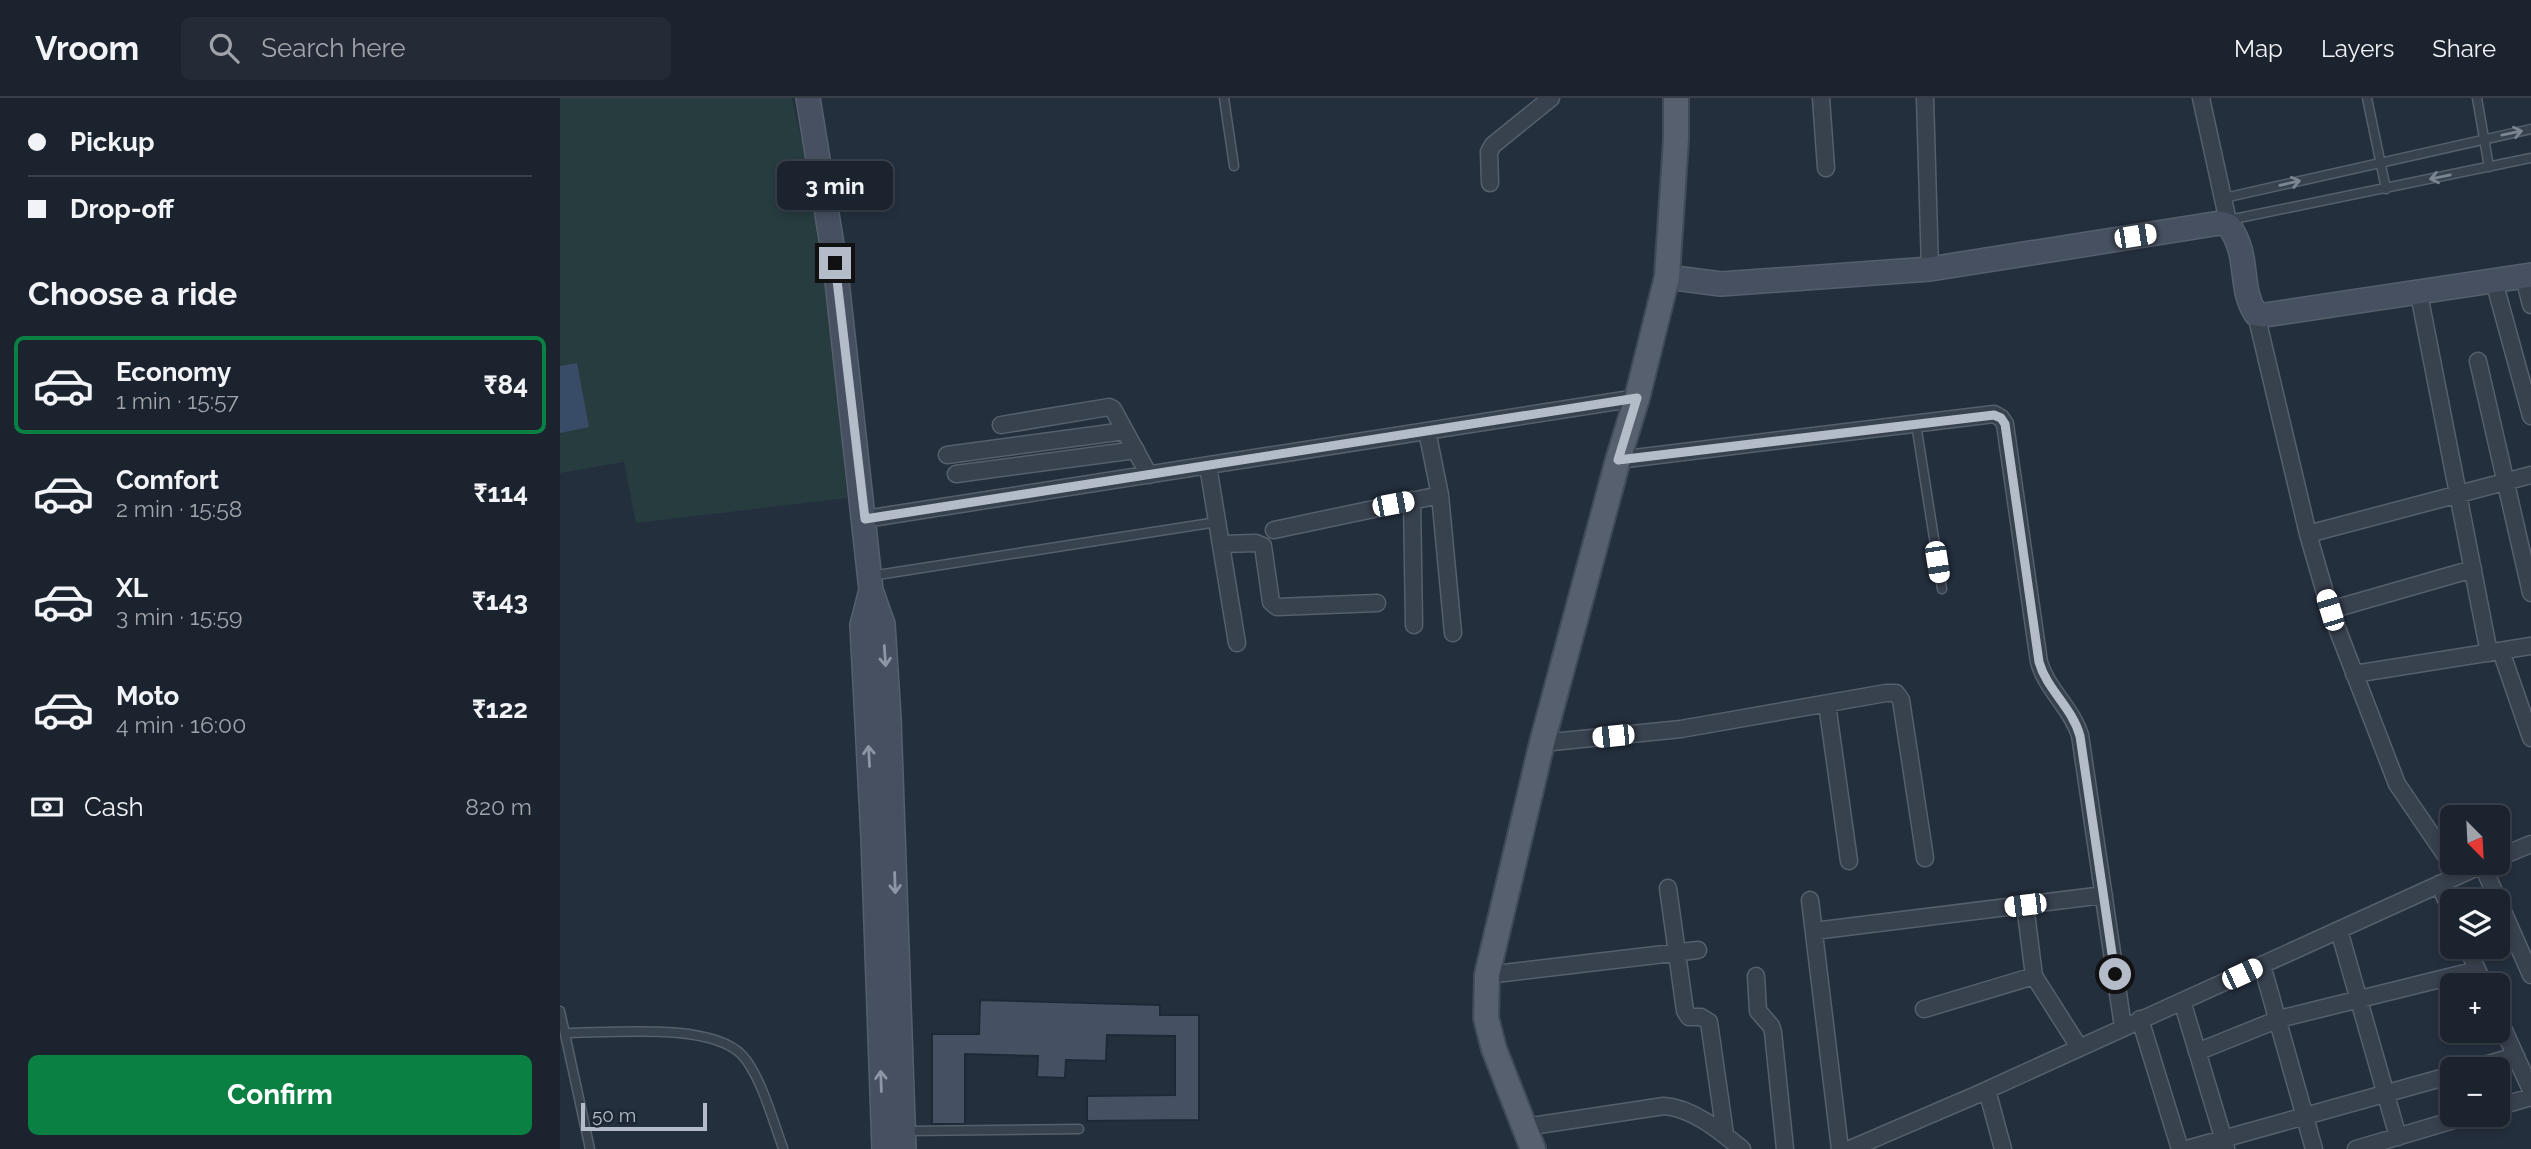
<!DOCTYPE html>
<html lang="en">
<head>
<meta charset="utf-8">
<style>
	:root { --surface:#1b232e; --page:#242b36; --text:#f1f3f6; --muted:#a0a4aa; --line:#39404a; --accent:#0b8043 }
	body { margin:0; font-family:Raleway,sans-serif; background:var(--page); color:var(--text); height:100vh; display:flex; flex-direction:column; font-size:26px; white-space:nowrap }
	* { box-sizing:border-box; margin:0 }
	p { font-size:23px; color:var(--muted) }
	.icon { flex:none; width:38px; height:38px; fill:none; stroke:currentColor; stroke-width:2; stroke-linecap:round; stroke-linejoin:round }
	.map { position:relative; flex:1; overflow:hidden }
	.panel { display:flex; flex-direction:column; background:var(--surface); width:560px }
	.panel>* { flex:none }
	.top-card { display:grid; align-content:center; height:154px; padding:0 28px; background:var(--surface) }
	.needle { width:46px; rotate:156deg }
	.tools { position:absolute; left:1880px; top:707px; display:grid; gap:14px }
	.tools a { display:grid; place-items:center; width:70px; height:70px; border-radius:10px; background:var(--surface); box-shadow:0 4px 10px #0003,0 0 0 2px var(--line); font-size:35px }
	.scale { position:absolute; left:21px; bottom:18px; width:126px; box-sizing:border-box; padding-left:7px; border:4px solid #b4bcc9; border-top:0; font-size:19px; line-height:24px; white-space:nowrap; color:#b4bcc9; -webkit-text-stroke:5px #1d2633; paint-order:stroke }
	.end { position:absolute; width:32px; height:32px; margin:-16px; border:9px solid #b4bcc9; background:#111; box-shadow:0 0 0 4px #111 }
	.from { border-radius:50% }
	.bubble { position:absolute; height:49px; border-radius:10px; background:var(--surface); box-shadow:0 4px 10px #0003,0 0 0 2px var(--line); font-size:23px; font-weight:700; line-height:49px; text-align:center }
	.car { position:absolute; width:21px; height:42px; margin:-21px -10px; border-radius:9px; box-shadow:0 0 5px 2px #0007; background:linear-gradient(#fff 24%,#345 0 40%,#fff 0 76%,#345 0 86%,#fff 0) }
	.top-card b { display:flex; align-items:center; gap:24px; height:66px; font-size:26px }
	.top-card b+b { border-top:2px solid var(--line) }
	.top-card i { width:18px; height:18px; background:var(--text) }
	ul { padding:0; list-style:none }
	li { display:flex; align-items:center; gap:21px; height:98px; margin:0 14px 10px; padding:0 14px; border:4px solid transparent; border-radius:10px }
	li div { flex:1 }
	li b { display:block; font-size:26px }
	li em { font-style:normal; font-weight:700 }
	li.selected { border-color:var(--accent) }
	li>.icon { width:63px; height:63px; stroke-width:1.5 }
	h2 { padding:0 28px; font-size:32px; line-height:84px }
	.pay { display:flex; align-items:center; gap:18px; height:77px; padding:0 28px; font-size:26px }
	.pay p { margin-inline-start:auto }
	.primary-button { display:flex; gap:14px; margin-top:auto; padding:14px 28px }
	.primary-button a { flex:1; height:80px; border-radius:10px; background:var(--accent); color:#fff; font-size:28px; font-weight:700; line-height:80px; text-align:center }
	header { display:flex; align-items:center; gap:42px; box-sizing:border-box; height:98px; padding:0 35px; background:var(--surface); border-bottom:2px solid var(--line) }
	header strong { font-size:33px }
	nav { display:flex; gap:38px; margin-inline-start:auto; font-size:24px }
	.search { width:490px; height:63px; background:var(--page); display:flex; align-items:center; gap:18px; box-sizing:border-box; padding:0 24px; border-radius:10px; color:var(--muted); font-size:26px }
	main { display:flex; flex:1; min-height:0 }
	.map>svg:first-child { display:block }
</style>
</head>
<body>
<header>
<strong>Vroom</strong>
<div class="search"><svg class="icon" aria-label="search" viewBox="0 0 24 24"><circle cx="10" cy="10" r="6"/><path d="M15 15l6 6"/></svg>Search here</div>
<nav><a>Map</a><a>Layers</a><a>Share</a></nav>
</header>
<main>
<section class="panel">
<div class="top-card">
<b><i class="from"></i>Pickup</b>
<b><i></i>Drop-off</b>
</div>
<h2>Choose a ride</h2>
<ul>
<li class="selected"><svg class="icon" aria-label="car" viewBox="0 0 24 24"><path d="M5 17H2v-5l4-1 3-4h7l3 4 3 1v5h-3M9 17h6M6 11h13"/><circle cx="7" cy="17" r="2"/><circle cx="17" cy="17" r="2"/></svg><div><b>Economy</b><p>1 min · 15:57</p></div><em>₹84</em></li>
<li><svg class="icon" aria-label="car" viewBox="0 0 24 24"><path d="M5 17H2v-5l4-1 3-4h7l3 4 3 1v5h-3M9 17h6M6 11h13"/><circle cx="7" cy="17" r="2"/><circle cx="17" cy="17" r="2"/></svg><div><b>Comfort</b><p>2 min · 15:58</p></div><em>₹114</em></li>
<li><svg class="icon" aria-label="car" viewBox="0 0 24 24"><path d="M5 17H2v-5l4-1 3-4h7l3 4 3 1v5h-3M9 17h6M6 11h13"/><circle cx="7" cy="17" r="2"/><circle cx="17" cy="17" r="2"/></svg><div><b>XL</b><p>3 min · 15:59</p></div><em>₹143</em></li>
<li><svg class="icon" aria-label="car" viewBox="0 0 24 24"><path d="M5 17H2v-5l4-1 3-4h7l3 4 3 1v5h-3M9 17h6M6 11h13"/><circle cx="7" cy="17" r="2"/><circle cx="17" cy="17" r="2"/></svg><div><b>Moto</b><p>4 min · 16:00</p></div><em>₹122</em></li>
</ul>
<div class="pay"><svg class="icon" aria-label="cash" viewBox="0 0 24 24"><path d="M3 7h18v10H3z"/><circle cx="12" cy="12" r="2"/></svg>Cash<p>820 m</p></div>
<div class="primary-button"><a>Confirm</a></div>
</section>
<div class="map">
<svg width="1971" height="1051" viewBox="0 0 1971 1051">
	<rect width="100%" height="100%" fill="#242f3e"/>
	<path fill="#263c3f" d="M0,0H232L263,138L287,400L76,425L64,364L0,375Z"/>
	<path fill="#394c67" d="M17,265L29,329L0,335V268Z"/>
	<path fill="#455162" stroke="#1f2835" stroke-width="2" d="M420,902L600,907V917H639V1022L527,1023V998L615,997V938L547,937L546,963L506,962L505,980L477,979L478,958L405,956V1026H372V936H419Z"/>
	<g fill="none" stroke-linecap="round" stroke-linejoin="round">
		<g stroke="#565f6c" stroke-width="11">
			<path id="lane" d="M664,0L674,68
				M1807,0L1826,91
				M1917,0L1929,69
				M1664,100L1971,31
				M1669,122L1971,60
				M1356,326L1382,491
				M311,478L657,424
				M0,913L30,1051
				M5,935C50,935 150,924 182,957C201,978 213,1023 223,1050
				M347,1033L519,1031"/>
		</g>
		<g stroke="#565f6c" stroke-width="19">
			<path id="street" d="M1261,0L1266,70
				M1365,0L1370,171
				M1641,0L1669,128
				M930,85L929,54L933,47L991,0
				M1964,179L1971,207
				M1934,183L1971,318
				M1859,196L1929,555
				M1696,216L1748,436L1770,512L1837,686L1899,777
				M1918,263L1971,495
				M441,327L549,309L553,311L589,377
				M867,333L880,397L893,535
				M387,357L565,333
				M1058,362L1434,316L1441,320L1445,326L1479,564C1487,592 1511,609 1520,637L1563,929
				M648,368L677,545
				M396,376L576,352
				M852,402L854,527
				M305,421L1077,300
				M714,432L880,397
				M1748,436L1971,377
				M661,446L696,445L703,448L711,504L717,509L817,505
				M1770,512L1913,471
				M1941,553L1971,640
				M1794,576L1971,548
				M1267,606L1289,763
				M982,645L1121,631L1326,595H1336L1341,602L1365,760
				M1937,760L1971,746
				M1922,766L1971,877
				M1879,786L1892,815
				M1108,790L1125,913L1129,919H1141L1149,924L1165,1036
				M1250,802L1280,1051
				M1465,807L1474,878L1519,949
				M1779,832L1838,1039
				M1254,833L1544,797
				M1907,849L1924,887
				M1702,867L1754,1051
				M927,877L1138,852
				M1196,878L1198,913L1211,928L1213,934L1225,1051
				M1622,903L1666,1049
				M1364,911L1474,878
				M1937,917L1971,992
				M1580,921L1620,1051
				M1637,954L1719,921L1917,872
				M1911,971L1956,958
				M1427,992L1443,1051
				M1937,1009L1971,999
				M965,1029L1104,1008C1133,1010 1160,1033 1182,1051
				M1290,1051L1416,997L1926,765
				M1627,1051L1892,977
				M1796,1051L1911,1017"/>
		</g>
		<g stroke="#565f6c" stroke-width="26">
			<path id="secondary" d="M248,0L275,165L311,492L323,526L329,620L344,1051
				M1107,179L1161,186L1370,171L1660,125L1669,128C1691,159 1678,190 1696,216L1705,217L1971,177
				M311,492L302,527L313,740L324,1051"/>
		</g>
		<g stroke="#414a57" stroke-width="28">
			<path id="primary" d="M973,1051L934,951L926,920L927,877L982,645L1058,362L1077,300L1107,179L1116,41V0"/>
		</g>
		<use href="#lane" stroke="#38414e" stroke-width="8"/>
		<use href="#street" stroke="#38414e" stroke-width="16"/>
		<use href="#secondary" stroke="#465061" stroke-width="23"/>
		<use href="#primary" stroke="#56606e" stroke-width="24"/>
	</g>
	<defs><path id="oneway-shaft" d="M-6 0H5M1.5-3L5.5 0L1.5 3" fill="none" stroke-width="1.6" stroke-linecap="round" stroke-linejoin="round" transform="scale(1.75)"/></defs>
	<g stroke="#7c8592">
		<use href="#oneway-shaft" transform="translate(1952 35) rotate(-12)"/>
		<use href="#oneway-shaft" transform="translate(1880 79) rotate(168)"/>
		<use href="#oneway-shaft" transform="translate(1730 85) rotate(-13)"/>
	</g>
	<g stroke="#8e96a5">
		<use href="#oneway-shaft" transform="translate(325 558) rotate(86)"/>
		<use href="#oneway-shaft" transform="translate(309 658) rotate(-93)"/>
		<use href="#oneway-shaft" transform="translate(335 785) rotate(88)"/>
		<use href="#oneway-shaft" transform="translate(321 983) rotate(-92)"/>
	</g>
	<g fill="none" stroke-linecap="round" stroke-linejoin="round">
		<path stroke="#b4bcc9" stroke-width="9" d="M275,165L305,421L1077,300L1058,362L1434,317L1441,320L1445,326L1479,564C1487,592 1512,609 1520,638L1555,876"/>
	</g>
</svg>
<div class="tools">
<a><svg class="needle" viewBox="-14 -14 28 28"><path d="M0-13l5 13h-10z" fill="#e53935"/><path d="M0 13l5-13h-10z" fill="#a0a4aa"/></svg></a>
<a><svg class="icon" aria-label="layers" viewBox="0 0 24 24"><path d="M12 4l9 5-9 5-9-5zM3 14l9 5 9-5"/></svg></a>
<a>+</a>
<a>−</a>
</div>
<div class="scale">50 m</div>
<i class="end from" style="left:1555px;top:876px"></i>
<i class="end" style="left:275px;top:165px"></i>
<div class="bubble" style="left:217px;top:63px;width:116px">3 min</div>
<i class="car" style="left:1575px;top:138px;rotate:81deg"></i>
<i class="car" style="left:833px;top:406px;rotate:79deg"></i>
<i class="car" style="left:1377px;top:464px;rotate:171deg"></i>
<i class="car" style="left:1770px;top:512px;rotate:343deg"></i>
<i class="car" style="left:1053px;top:638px;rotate:264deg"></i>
<i class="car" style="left:1465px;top:807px;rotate:263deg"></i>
<i class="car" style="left:1682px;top:876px;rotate:65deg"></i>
</div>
</main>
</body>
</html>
